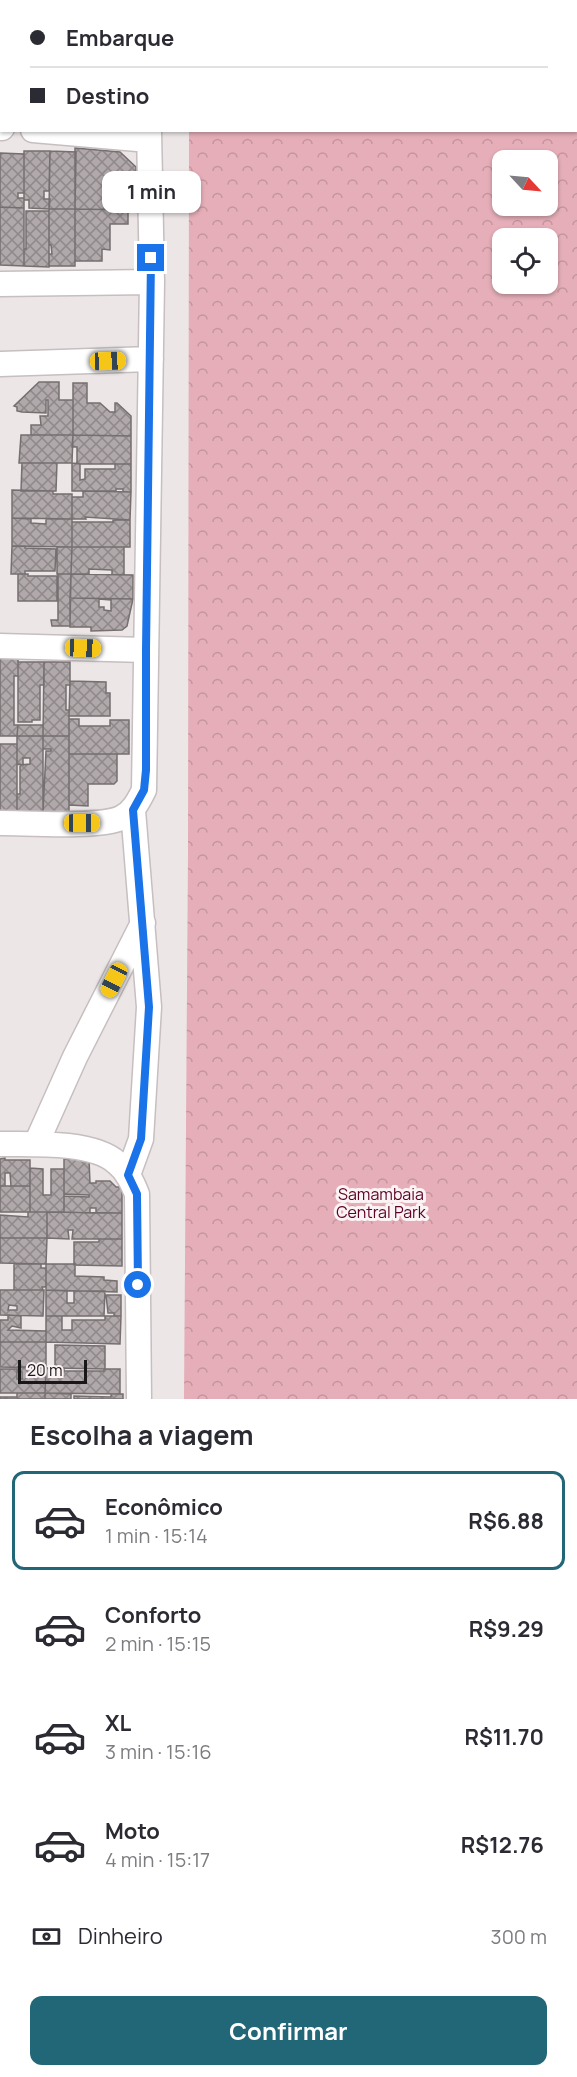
<!DOCTYPE html>
<html lang="pt">
<head>
<meta charset="utf-8">
<style>
	:root { --surface:#fff; --page:#f2f2f3; --text:#2b2b33; --muted:#7c7c81; --line:#e1e1e2; --accent:#226777 }
	body { margin:0; font-family:Manrope,sans-serif; background:var(--page); color:var(--text); height:100vh; display:flex; flex-direction:column; font-size:22px; white-space:nowrap }
	* { box-sizing:border-box; margin:0 }
	p { font-size:20px; color:var(--muted) }
	.icon { flex:none; width:33px; height:33px; fill:none; stroke:currentColor; stroke-width:2; stroke-linecap:round; stroke-linejoin:round }
	.map { position:relative; height:1399px; overflow:hidden }
	.side { display:flex; flex-direction:column; background:var(--surface); flex:1 }
	.side>* { flex:none }
	.banner { position:absolute; left:0px; top:0px; width:578px; height:132px; box-shadow:0 2px 4px #0004; display:grid; align-content:center; height:132px; padding:0 30px; background:var(--surface) }
	.needle { width:39px; rotate:116deg }
	.tools { position:absolute; left:492px; top:150px; display:grid; gap:12px }
	.tools a { display:grid; place-items:center; width:66px; height:66px; border-radius:12px; background:var(--surface); box-shadow:0 2px 4px #0004; font-size:30px }
	.scale { position:absolute; left:18px; bottom:15px; width:69px; box-sizing:border-box; padding-left:6px; border:3px solid #191717; border-top:0; font-size:16px; line-height:21px; white-space:nowrap; color:#191717; -webkit-text-stroke:4px #fbf3f4; paint-order:stroke }
	.end { position:absolute; width:27px; height:27px; margin:-14px; border:8px solid #1a73e8; background:#fff; box-shadow:0 0 0 3px #fff }
	.from { border-radius:50% }
	.bubble { position:absolute; height:42px; border-radius:12px; background:var(--surface); box-shadow:0 2px 4px #0004; font-size:20px; font-weight:700; line-height:42px; text-align:center }
	.car { position:absolute; width:18px; height:36px; margin:-18px -9px; border-radius:8px; box-shadow:0 0 4px 2px #0007; background:linear-gradient(#f5c518 24%,#345 0 40%,#f5c518 0 76%,#345 0 86%,#f5c518 0) }
	.banner b { display:flex; align-items:center; gap:21px; height:57px; font-size:22px }
	.banner b+b { border-top:2px solid var(--line) }
	.banner i { width:15px; height:15px; background:var(--text) }
	ul { padding:0; list-style:none }
	li { display:flex; align-items:center; gap:18px; height:99px; margin:0 12px 9px; padding:0 18px; border:3px solid transparent; border-radius:12px }
	li div { flex:1 }
	li b { display:block; font-size:22px }
	li em { font-style:normal; font-weight:700 }
	li.active { border-color:var(--accent) }
	li>.icon { width:54px; height:54px; stroke-width:1.5 }
	h2 { padding:0 30px; font-size:27px; line-height:72px }
	.pay { display:flex; align-items:center; gap:15px; height:66px; padding:0 30px; font-size:22px }
	.pay p { margin-inline-start:auto }
	.button { display:flex; gap:12px; margin-top:auto; padding:12px 30px }
	.button a { flex:1; height:69px; border-radius:12px; background:var(--accent); color:#fff; font-size:24px; font-weight:700; line-height:69px; text-align:center }
	.map>svg:first-child { display:block }
</style>
</head>
<body>
<div class="map">
<svg width="577" height="1399" viewBox="0 0 577 1399">
	<defs>
		<pattern id="park-crowns" width="20" height="18" patternUnits="userSpaceOnUse" patternTransform="scale(1.5)"><rect width="20" height="18" fill="#e5aeb8"/><path d="M2 6a3 3 0 1 1 6 0M12 15a3 3 0 1 1 6 0" fill="none" stroke="#c4959d"/></pattern>
		<pattern id="building-cross-hatch" width="8" height="8" patternUnits="userSpaceOnUse" patternTransform="scale(1.5)"><rect width="8" height="8" fill="#b0a8aa"/><path d="M0 0l8 8M0 8l8-8" fill="none" stroke="#8e8889"/></pattern>
	</defs>
	<rect width="100%" height="100%" fill="#ede6e7"/>
	<path fill="url(#park-crowns)" fill-rule="evenodd" d="M190,0H577V1399H184L188,853L189,131L576,130V2H190ZM502,160H548V206H502ZM502,238H548V284H502Z"/>
	<path fill="url(#building-cross-hatch)" stroke="#756f70" stroke-width="1.5" fill-rule="evenodd" d="M9,0H78V2H9Z
		M78,0H129L128,2H78Z
		M75,148L120,152L136,167V210L75,209Z
		M24,151H50L49,191H44V199H50L49,209L29,208V200H24Z
		M50,151L76,152L75,209H49Z
		M0,153L24,154V193H18V198H24V208L0,207Z
		M0,207L24,208V266L0,265Z
		M49,209H75V266H49V254H52L51,245L49,244Z
		M75,209L128,210V224H110V250L102,249V261H75Z
		M26,211H49V267L24,266V249H26Z
		M39,382H59V400H73V435H31V425H41L40,416H48V400H46V413L22,412L17,411V407L14,406Z
		M73,383H87V403H100L110,412H115V403H117L131,416V436L73,435Z
		M21,435H73L72,463H19Z
		M73,435L131,436V464H77V447H72Z
		M22,463H57L56,491H21Z
		M72,463L80,464V480L85,479V469H115V464H131V492H123V489H116V491H72Z
		M12,490L53,491V494H72V519L12,518Z
		M83,491L131,492L130,520L85,517L86,519H72V497H83Z
		M12,518L31,519V523L46,524V519H72V547L12,546Z
		M113,520H130V547H72V522H113Z
		M12,546H25V548L56,549L55,571H25V574H11Z
		M57,547H72L71,574H57Z
		M72,547H124V575H112V570L89,569V574H71Z
		M18,574H28V576H57V601H18Z
		M58,574H71L70,626H52L51,620H58Z
		M71,574L133,575V599L70,598Z
		M70,598L133,599L127,626L122,630L91,631V627H70ZM99,599L111,600V611L104,610V607H99Z
		M0,656H18V676H14V725H18L17,736H0Z
		M18,662H44V685H40V720H32V722H18Z
		M44,662H70V685H66V710H69V736H43Z
		M70,681L106,682V693H110V716H69Z
		M69,719H79V726H110V720H129V754H69Z
		M18,725H43V736H17Z
		M17,736H43V812L17,811V794H20V765L30,764V758H23V765L17,764Z
		M43,736H69V812H43L46,751H51V749H43Z
		M0,744H17V811H0Z
		M69,754H117V781L114,784H88V806L69,805Z
		M5,1158V1160H30V1186H11L10,1173H5V1186H0V1159Z
		M64,1159H89L90,1183H96V1181H110L116,1187H122V1213H96V1208H90V1213L64,1212V1196L89,1197V1195L64,1194Z
		M30,1168L43,1169V1195H51V1169H64V1212H30Z
		M0,1186H30V1212H0Z
		M28,1212H47V1238H0V1215L28,1217Z
		M47,1212L122,1213V1239H72L73,1230H68L69,1239L47,1238Z
		M0,1238H47L46,1264L0,1263Z
		M99,1239H122V1266L74,1265V1242H99Z
		M14,1264H41V1268H46V1287H42L43,1290H14Z
		M46,1264H75V1276L104,1277V1280L117,1281V1292L46,1290Z
		M0,1290H44L43,1316L0,1315ZM9,1305L17,1306V1310H8Z
		M46,1290L67,1291V1303H74V1291H105L104,1316H46Z
		M106,1295H121V1316H114V1313H108Z
		M8,1315L21,1316V1328L12,1326L8,1330L46,1331V1342H0V1320H8Z
		M46,1316H62V1330H72V1320H105V1316H121L120,1344L46,1342Z
		M0,1342H46V1368L0,1367Z
		M55,1345L105,1346V1369L55,1368Z
		M18,1367L46,1368L45,1393H0V1369H17V1379H22V1372H18Z
		M46,1368H64V1371H104V1369H120V1394L45,1393Z
		M17,1393H45V1399H0V1397H17Z
		M45,1393L71,1394V1399H45Z
		M111,1394H123V1399H74V1396L111,1397Z"/>
	<g fill="none" stroke-linecap="round" stroke-linejoin="round">
		<g stroke="#c6bebf" stroke-width="27">
			<path id="minor" d="M151,2V0
				M576,62H577
				M0,128H2
				M33,130L149,140
				M0,284L152,282
				M0,364L151,359
				M0,646L145,650
				M0,823C27,823 100,828 121,818C133,812 138,802 144,790L152,282L149,130
				M0,1144C30,1144 94,1141 117,1163C127,1171 132,1182 137,1194L139,1399
				M36,1144L75,1057L143,923
				M128,1175L141,1139L149,1007L133,810"/>
		</g>
		<use href="#minor" stroke="#fff" stroke-width="24"/>
	</g>
	<g fill="none" stroke-linecap="round" stroke-linejoin="round">
		<path stroke="#1a73e8" stroke-width="8" d="M138,1285L137,1194L128,1175L141,1139L149,1007L133,810L144,790L146,770V650L151,258"/>
	</g>
	<g text-anchor="middle" dominant-baseline="central" stroke-width="6" stroke-linejoin="round" paint-order="stroke">
		<g font-size="16" fill="#5c0025" stroke="#fbf3f4">
			<text x="381" y="1194">Samambaia<tspan x="381" dy="18">Central Park</tspan></text>
		</g>
	</g>
</svg>
<div class="tools">
<a><svg class="needle" viewBox="-14 -14 28 28"><path d="M0-13l5 13h-10z" fill="#e53935"/><path d="M0 13l5-13h-10z" fill="#7c7c81"/></svg></a>
<a><svg class="icon" aria-label="locate" viewBox="0 0 24 24"><circle cx="12" cy="12" r="6"/><path d="M12 2v4M12 18v4M2 12h4M18 12h4"/></svg></a>
</div>
<div class="scale">20 m</div>
<i class="end from" style="left:138px;top:1285px"></i>
<i class="end" style="left:151px;top:258px"></i>
<div class="bubble" style="left:102px;top:171px;width:99px">1 min</div>
<i class="car" style="left:108px;top:361px;rotate:88deg"></i>
<i class="car" style="left:83px;top:648px;rotate:92deg"></i>
<i class="car" style="left:82px;top:823px;rotate:90deg"></i>
<i class="car" style="left:114px;top:980px;rotate:207deg"></i>
<div class="banner">
<b><i class="from"></i>Embarque</b>
<b><i></i>Destino</b>
</div>
</div>
<section class="side">
<h2>Escolha a viagem</h2>
<ul>
<li class="active"><svg class="icon" aria-label="car" viewBox="0 0 24 24"><path d="M5 17H2v-5l4-1 3-4h7l3 4 3 1v5h-3M9 17h6M6 11h13"/><circle cx="7" cy="17" r="2"/><circle cx="17" cy="17" r="2"/></svg><div><b>Econômico</b><p>1 min · 15:14</p></div><em>R$6.88</em></li>
<li><svg class="icon" aria-label="car" viewBox="0 0 24 24"><path d="M5 17H2v-5l4-1 3-4h7l3 4 3 1v5h-3M9 17h6M6 11h13"/><circle cx="7" cy="17" r="2"/><circle cx="17" cy="17" r="2"/></svg><div><b>Conforto</b><p>2 min · 15:15</p></div><em>R$9.29</em></li>
<li><svg class="icon" aria-label="car" viewBox="0 0 24 24"><path d="M5 17H2v-5l4-1 3-4h7l3 4 3 1v5h-3M9 17h6M6 11h13"/><circle cx="7" cy="17" r="2"/><circle cx="17" cy="17" r="2"/></svg><div><b>XL</b><p>3 min · 15:16</p></div><em>R$11.70</em></li>
<li><svg class="icon" aria-label="car" viewBox="0 0 24 24"><path d="M5 17H2v-5l4-1 3-4h7l3 4 3 1v5h-3M9 17h6M6 11h13"/><circle cx="7" cy="17" r="2"/><circle cx="17" cy="17" r="2"/></svg><div><b>Moto</b><p>4 min · 15:17</p></div><em>R$12.76</em></li>
</ul>
<div class="pay"><svg class="icon" aria-label="cash" viewBox="0 0 24 24"><path d="M3 7h18v10H3z"/><circle cx="12" cy="12" r="2"/></svg>Dinheiro<p>300 m</p></div>
<div class="button"><a>Confirmar</a></div>
</section>
</body>
</html>
